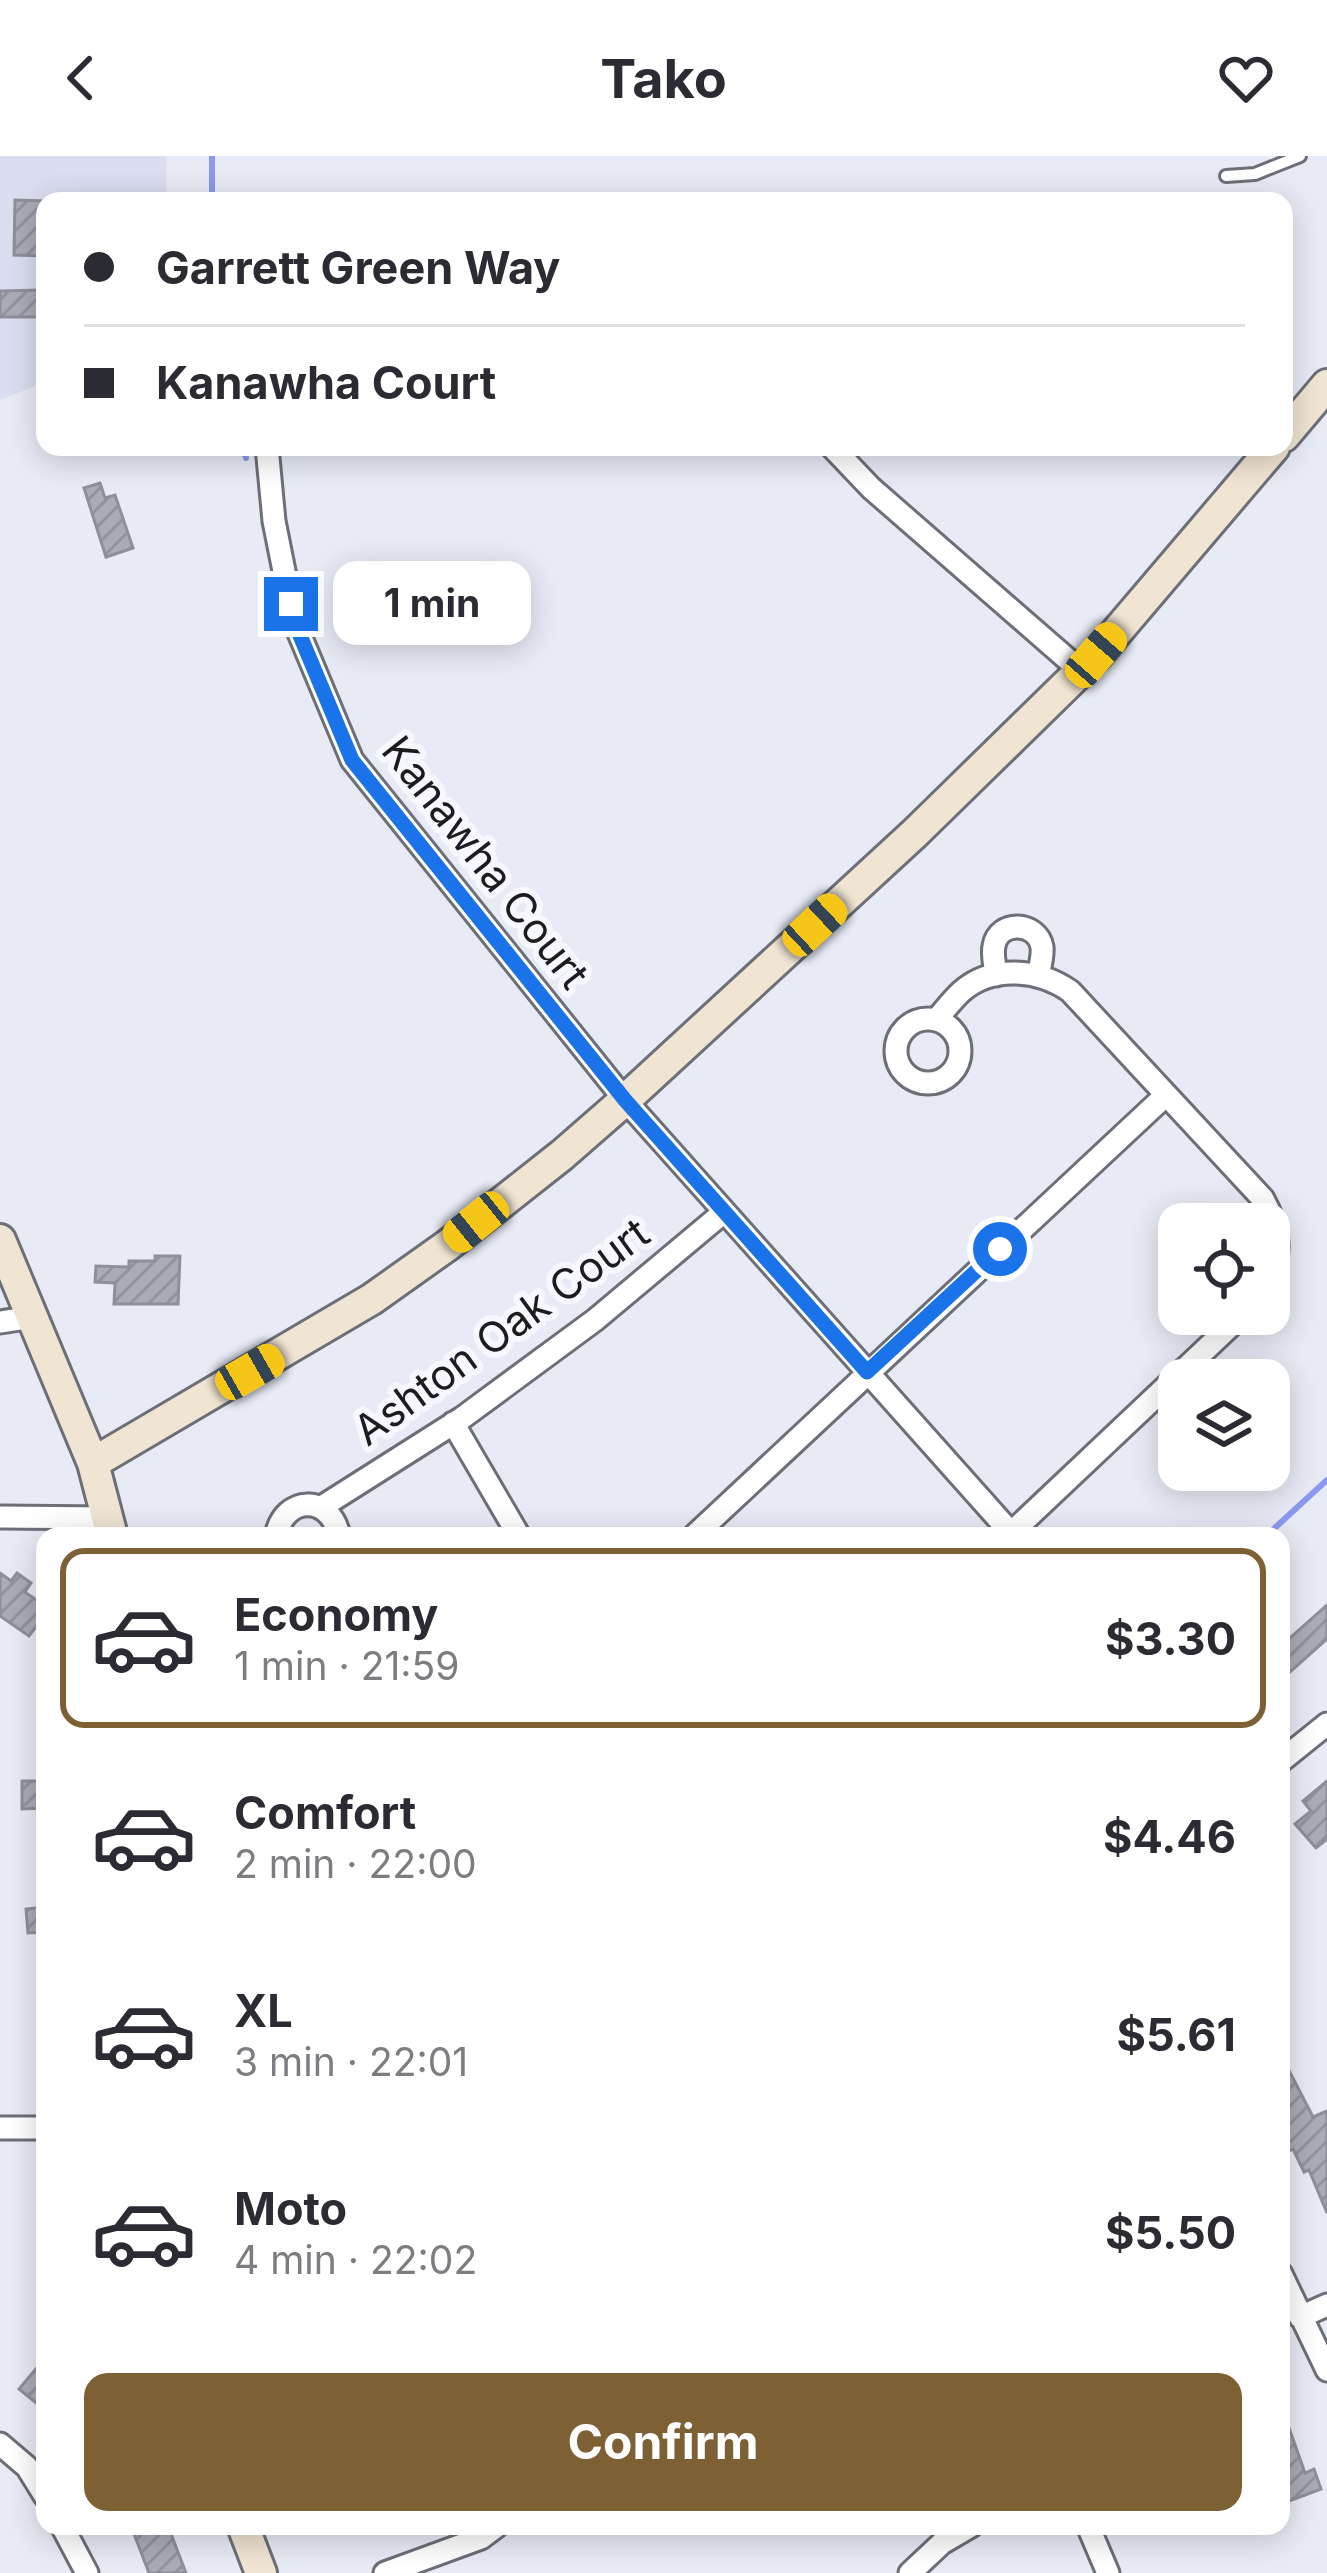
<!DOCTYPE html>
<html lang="en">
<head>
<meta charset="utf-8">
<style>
	:root { --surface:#fff; --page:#f7f7f7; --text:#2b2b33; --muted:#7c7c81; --line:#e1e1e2; --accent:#7d6033 }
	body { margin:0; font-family:Inter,sans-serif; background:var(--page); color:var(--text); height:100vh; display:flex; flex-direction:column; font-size:45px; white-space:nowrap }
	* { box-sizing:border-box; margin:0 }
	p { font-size:39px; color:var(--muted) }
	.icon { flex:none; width:66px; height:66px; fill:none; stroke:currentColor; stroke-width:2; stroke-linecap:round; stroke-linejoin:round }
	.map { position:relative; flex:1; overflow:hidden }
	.drawer { position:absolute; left:36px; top:1371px; width:1254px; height:1008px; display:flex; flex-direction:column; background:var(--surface); border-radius:24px; box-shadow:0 6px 30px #0003 }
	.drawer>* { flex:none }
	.top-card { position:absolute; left:36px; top:36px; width:1257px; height:264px; border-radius:24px; box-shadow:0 6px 30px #0003; display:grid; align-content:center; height:264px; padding:0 48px; background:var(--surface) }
	.tools { position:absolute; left:1158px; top:1047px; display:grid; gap:24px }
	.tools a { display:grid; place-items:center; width:132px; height:132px; border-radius:24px; background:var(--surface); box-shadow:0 6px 30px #0003; font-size:60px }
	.end { position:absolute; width:54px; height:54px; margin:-27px; border:15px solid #1a73e8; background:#fff; box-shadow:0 0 0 6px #fff }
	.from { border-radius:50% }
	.bubble { position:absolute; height:84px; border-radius:24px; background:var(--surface); box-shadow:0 6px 30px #0003; font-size:39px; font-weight:700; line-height:84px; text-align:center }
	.car { position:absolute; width:36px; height:72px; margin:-36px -18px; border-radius:15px; box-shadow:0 0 9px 3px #0007; background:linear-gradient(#f5c518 24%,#345 0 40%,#f5c518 0 76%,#345 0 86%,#f5c518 0) }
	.top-card b { display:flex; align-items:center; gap:42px; height:114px; font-size:45px }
	.top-card b+b { border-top:3px solid var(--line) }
	.top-card i { width:30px; height:30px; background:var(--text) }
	ul { padding:21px 0 0; list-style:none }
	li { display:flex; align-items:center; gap:36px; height:180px; margin:0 24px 18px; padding:0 24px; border:6px solid transparent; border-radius:24px }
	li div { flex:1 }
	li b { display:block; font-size:45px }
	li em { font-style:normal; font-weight:700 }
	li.active { border-color:var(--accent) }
	li>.icon { width:108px; height:108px; stroke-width:1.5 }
	.cta { display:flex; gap:24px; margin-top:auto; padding:24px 48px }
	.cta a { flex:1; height:138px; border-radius:24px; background:var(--accent); color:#fff; font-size:48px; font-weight:700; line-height:138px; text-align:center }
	header { display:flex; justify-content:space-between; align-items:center; height:156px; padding:0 48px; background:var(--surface); font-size:54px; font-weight:700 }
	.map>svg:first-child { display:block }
</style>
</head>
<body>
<header><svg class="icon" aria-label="back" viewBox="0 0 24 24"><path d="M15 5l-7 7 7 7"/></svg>Tako<svg class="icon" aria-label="heart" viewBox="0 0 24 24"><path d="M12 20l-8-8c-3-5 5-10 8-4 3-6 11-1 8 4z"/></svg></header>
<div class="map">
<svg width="1327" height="2417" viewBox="0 0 1327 2417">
	<defs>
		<pattern id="building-hatch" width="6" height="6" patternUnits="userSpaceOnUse" patternTransform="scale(3)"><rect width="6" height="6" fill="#a9acb7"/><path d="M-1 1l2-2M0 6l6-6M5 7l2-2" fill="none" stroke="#91939d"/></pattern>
	</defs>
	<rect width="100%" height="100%" fill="#e8ebf6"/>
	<path fill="#dadef0" d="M0,0H166V45H45V226L0,244Z"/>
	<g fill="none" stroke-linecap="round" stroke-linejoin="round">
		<path stroke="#8c99ee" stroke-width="6" d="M212,0V45
			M243,291L246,302
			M1266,1380L1327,1324"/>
	</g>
	<path fill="url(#building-hatch)" stroke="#8d8f9a" stroke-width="3" d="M15,44L45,45V100L14,99Z
		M39,134V161H0V135Z
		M100,327L105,342L115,339L133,392L106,401L84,332Z
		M155,1100H180L178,1148H114L115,1127L95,1126L96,1110L129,1111V1105H155Z
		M0,1417L11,1425L17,1417L31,1427L25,1436L45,1450V1459L29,1480L0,1460Z
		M1327,1449V1483L1281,1524V1490Z
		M22,1625H45V1652L22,1653Z
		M1327,1625V1683L1316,1692L1295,1668L1311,1655L1303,1645Z
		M45,1751V1776L28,1777L26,1753Z
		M1281,1899L1313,1961L1327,1955V2057L1309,2014L1304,2016L1293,1993L1285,1997L1281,1989Z
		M45,2202V2254L19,2233Z
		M1281,2255H1283L1305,2317L1314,2313L1321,2333L1281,2348Z
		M131,2370H168L186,2417H149Z"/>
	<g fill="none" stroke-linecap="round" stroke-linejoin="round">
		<g stroke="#6c6e78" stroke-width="16">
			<path id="lane" d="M1226,20L1255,18L1300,0"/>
		</g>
		<g stroke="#6c6e78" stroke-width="27">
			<path id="street" d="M267,291L274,365L294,465L352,604L625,944L1011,1377
				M832,291L871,332L1081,515
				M996,819C995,810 992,799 994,790C998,764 1037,765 1042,791C1043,800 1040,811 1038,820
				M896 895a32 32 0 1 1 64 0a32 32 0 1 1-64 0Z
				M936,864C944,855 952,844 962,835C992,809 1038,813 1070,835L1263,1043C1279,1072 1282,1098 1269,1128
				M0,1166L33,1161
				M453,1267L519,1380
				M320,1352L462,1262L595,1164L724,1056
				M0,1361L109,1362
				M276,1380C284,1339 331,1338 339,1380
				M694,1380L1166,939
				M1008,1380L1243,1158
				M1281,1605L1327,1568
				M0,1972H45
				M1281,2118L1327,2214
				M1300,2161L1327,2149
				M0,2288L27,2311L45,2340
				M62,2370L87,2417
				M1088,2370L1108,2417
				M385,2417L481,2382L497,2370
				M910,2417L942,2387L971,2370"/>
		</g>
		<g stroke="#6c6e78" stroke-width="36">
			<path id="secondary" d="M1284,280L1327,229
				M0,1084L93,1307L112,1380
				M93,1307L372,1143L448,1089L562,999L625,944L915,677L1097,499L1274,291
				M243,2370L261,2417"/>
		</g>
		<use href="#lane" stroke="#fff" stroke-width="10"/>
		<use href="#street" stroke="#fff" stroke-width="21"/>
		<use href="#secondary" stroke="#f0e4d2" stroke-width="30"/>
	</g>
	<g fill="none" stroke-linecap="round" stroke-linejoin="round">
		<path stroke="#1a73e8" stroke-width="15" d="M291,448L294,465L352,604L625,944L867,1216L1000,1093"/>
	</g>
	<g text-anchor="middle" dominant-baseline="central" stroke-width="12" stroke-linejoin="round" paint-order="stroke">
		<g font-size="42" fill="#1b1b20" stroke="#f7f8fd">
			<text transform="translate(486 706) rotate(52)">Kanawha Court</text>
			<text transform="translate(501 1175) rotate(-36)">Ashton Oak Court</text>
		</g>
	</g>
</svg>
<div class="tools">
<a><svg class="icon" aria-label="locate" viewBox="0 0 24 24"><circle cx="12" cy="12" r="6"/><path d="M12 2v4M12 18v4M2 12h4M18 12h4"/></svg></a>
<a><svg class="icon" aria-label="layers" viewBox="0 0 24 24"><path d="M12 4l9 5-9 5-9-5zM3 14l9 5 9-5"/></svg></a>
</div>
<i class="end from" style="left:1000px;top:1093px"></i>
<i class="end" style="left:291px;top:448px"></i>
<div class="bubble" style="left:333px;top:405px;width:198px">1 min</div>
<i class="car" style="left:1096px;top:499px;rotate:41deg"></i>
<i class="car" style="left:815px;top:769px;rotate:47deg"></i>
<i class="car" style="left:476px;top:1066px;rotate:231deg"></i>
<i class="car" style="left:250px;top:1216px;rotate:60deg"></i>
<div class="top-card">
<b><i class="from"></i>Garrett Green Way</b>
<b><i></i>Kanawha Court</b>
</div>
<section class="drawer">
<ul>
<li class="active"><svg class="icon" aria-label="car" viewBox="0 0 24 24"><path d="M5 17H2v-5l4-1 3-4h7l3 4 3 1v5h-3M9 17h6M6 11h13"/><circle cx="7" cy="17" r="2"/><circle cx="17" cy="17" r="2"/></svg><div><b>Economy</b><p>1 min · 21:59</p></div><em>$3.30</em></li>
<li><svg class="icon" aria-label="car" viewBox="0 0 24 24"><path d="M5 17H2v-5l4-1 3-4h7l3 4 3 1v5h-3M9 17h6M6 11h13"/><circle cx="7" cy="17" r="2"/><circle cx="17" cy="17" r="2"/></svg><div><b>Comfort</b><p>2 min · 22:00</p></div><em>$4.46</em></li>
<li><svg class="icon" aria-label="car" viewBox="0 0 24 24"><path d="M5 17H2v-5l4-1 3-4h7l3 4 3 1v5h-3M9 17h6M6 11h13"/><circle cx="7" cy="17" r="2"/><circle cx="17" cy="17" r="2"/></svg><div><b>XL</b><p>3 min · 22:01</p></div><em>$5.61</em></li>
<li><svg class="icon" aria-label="car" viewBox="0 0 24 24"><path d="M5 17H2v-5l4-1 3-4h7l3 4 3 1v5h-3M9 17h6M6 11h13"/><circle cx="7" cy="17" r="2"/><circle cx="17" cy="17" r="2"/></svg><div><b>Moto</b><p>4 min · 22:02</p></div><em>$5.50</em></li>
</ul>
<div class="cta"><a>Confirm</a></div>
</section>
</div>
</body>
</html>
